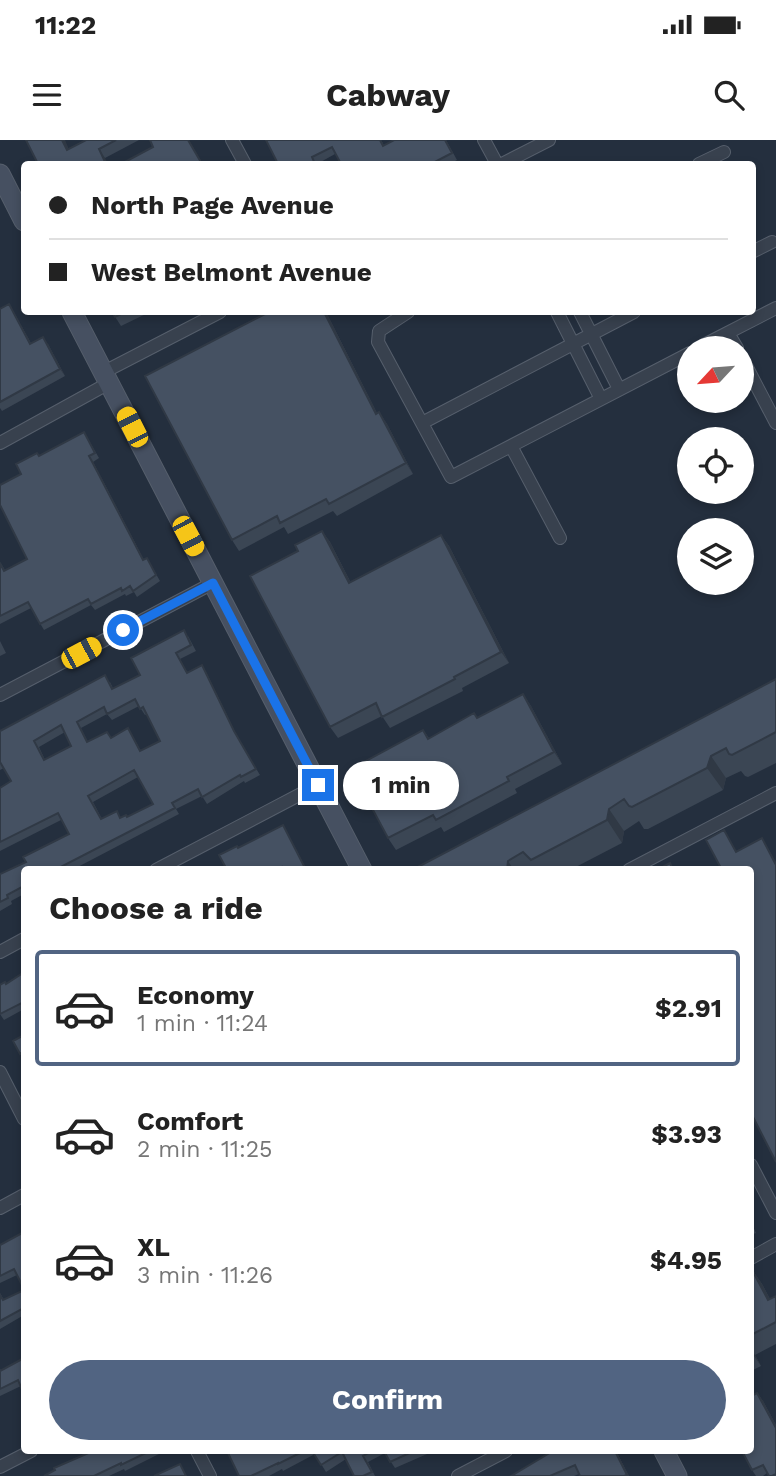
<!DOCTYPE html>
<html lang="en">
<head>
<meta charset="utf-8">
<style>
	:root { --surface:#fff; --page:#f6f6f6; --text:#222; --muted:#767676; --line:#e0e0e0; --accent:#516482 }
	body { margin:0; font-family:"Work Sans",sans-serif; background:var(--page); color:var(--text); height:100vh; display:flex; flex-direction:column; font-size:26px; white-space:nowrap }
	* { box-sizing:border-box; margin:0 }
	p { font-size:23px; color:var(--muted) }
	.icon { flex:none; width:38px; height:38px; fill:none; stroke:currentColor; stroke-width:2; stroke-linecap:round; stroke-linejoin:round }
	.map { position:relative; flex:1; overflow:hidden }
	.drawer { position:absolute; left:21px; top:726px; width:733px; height:588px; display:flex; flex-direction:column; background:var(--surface); border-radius:7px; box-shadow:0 4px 10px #0003 }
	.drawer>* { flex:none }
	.hud { position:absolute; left:21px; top:21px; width:735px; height:154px; border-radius:7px; box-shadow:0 4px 10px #0003; display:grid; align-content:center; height:154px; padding:0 28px; background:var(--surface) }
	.needle { width:46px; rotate:244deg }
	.controls { position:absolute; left:677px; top:196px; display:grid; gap:14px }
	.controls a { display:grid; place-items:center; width:77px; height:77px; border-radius:50%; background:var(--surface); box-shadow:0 4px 10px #0003; font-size:35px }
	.end { position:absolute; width:32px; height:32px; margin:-16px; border:9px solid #1a73e8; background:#fff; box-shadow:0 0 0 4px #fff }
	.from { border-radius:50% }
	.bubble { position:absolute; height:49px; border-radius:24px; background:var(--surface); box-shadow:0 4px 10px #0003; font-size:23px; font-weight:700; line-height:49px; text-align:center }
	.car { position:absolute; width:21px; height:42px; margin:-21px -10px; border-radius:9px; box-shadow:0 0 5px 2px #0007; background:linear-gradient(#f5c518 24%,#345 0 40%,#f5c518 0 76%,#345 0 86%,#f5c518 0) }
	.hud b { display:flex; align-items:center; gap:24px; height:66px; font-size:26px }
	.hud b+b { border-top:2px solid var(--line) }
	.hud i { width:18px; height:18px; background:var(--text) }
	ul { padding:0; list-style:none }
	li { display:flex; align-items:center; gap:21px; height:116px; margin:0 14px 10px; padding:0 14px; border:4px solid transparent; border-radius:7px }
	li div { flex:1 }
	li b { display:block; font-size:26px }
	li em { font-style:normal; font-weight:700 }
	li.selected { border-color:var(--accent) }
	li>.icon { width:63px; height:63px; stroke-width:1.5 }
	h2 { padding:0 28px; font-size:32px; line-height:84px }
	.cta { display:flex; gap:14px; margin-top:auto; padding:14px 28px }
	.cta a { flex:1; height:80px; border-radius:42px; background:var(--accent); color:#fff; font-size:28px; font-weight:700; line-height:80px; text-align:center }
	.status { display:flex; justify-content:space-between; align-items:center; height:49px; padding:0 35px; background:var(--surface); direction:ltr }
	.status svg { height:19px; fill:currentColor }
	header { display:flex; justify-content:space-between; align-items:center; height:91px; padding:0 28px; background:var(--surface); font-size:32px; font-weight:700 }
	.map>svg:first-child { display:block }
</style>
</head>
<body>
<div class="status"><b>11:22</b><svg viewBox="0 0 49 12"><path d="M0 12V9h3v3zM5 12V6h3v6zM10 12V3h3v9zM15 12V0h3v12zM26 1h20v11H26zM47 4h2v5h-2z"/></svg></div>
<header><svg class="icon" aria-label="menu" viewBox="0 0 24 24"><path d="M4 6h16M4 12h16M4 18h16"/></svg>Cabway<svg class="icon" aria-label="search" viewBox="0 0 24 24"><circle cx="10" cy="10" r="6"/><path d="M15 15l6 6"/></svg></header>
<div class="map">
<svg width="776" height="1336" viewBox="0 0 776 1336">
	<rect width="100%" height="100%" fill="#242f3e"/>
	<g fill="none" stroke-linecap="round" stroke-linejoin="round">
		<g stroke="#565f6c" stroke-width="14">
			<path id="minor" d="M232,0L245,24
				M484,0L497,24
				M502,24L549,0
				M699,24L724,12
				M752,112L772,102
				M408,172L379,191L378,202L451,337L690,213
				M557,172L601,259
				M580,172L619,249
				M728,193L737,208
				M698,208L776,168
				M742,218L776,283
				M104,232L220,172
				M422,283L634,172
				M0,303L109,243
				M511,306L560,398
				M0,555L213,443
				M156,730L318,645
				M629,730L776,653
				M0,812L24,799
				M0,932L24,979
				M751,1025L776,1073
				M0,1068L24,1055
				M751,1118L776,1104
				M197,1311L210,1336
				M0,1327L31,1311
				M458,1336L506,1311"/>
		</g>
		<g stroke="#565f6c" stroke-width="21">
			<path id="secondary" d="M0,34L24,81
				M72,172L362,730
				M664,1311L677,1336"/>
		</g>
		<use href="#minor" stroke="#38414e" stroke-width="12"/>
		<use href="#secondary" stroke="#465061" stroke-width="19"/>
	</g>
	<path fill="#3b4654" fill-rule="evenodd" d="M86,0H139L105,18L69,9Z
		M266,0H381L384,5L394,0H446L457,20L449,24H341L335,14L317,24Z
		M9,164L31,203L48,204L65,236L2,271L0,268V169Z
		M112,172H150L121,186Z
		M269,172H326L377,273L379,272L387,284L413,334L337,376L333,371L288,394L284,387L239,411L232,400Z
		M84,292L99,318L93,322L102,339L144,420L147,418L160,441L137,457L134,452L126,456L125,454L95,470L91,465L44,490L31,468L0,484V422L5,430L27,419L21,334L39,316Z
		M322,391L330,402L351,443L441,395L449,406L509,523L462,548L463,551L390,588L382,576L338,598L330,587L298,411Z
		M188,496L196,511L180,519L187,533L206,532L238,598L260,635L245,643L244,641L207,664L202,656L176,669L179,674L72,730H24V754L11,761L12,764L0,771V734L26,722L69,694L61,680L0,711V648L11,641L4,628L0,630V591L110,542L113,548L140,535ZM139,566L145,575L147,574L160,601L141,611L128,588L112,598L88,602L81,588L107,574L112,580ZM65,592L71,606L45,620L39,607ZM138,637L153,664L127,677L102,679L93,662Z
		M0,501L6,513L0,516Z
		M776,539V623L748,637L745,636L741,631L726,638L723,650L648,689H644L639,681L624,691L622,703L570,730H412Z
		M523,554L531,566L562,624L515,649L517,653L444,692L441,687L396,710L388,698L423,590L429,598L477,578Z
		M24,835V869L4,880L0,874L6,844Z
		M24,895V919L20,914Z
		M751,1082L756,1093L751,1095Z
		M0,1105L17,1135L0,1143Z
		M751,1128L762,1144L770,1159L776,1156V1204L755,1215L761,1226L751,1231Z
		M24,1150V1175L0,1189V1153L4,1160Z
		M24,1218L21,1246L0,1256V1229L1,1230Z
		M757,1253L763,1261L776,1285V1336H769L767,1333L763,1336H756L752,1330Z
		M93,1311H165L125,1331L124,1329L109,1336H44Z
		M227,1311H434L395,1328L385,1313L368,1322L375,1336H354L346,1319L326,1332L315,1314L283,1331L282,1329L269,1336H239Z
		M616,1311L629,1336H580L579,1334L574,1336H511Z"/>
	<path fill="#303945" d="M62,0H65L73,19L67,10Z
		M188,0H189L203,24H202Z
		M99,9L105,18L108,24H106Z
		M9,164L14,172L35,211L30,204Z
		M324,172H326L383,285L376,274Z
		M43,197L48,204L65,236L60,229Z
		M379,272L387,284L413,334L406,323Z
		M89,316L93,322L147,426L143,420Z
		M322,391L330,402L357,455L349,443Z
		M441,395L449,406L509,523L501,512Z
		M202,525L206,532L238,598L260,635L234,591Z
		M523,554L531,566L562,624L554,612Z
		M711,616L726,638L723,650L707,628Z
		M609,669L624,691L622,703L607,680Z
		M283,685L286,690L307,730H306Z
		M762,698L776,722V725Z
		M508,721L514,730H507Z
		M751,1128L762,1144L776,1170L768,1160Z
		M751,1209L755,1215L761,1226L751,1212Z
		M757,1253L763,1261L776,1285V1288Z
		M615,1311H616L629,1336H628Z"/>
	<path fill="#455162" stroke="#303945" stroke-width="2" fill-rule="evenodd" d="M26,0H62L67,10L86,0H116L99,9L106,24H38Z
		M150,0H188L202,24H121L153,7Z
		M266,0H380L383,6L394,0H445L452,13L431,24H341L332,7L312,17L315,24H278Z
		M9,164L30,204L43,197L60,229L0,262V169Z
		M112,172H125L115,177Z
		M269,172H324L376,274L379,272L406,323L329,364L326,359L280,383L277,376L232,400L145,236Z
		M84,292L95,313L89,316L98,333L143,420L147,418L156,435L133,451L130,446L122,451L121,448L91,464L88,459L40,484L28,462L0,476V423L4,431L27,419L0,365V345L21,334L16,324L37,313L39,316Z
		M322,391L349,443L441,395L501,512L454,537L455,539L382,577L376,563L330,587L250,436L298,411L295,405Z
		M184,490L191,505L176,513L187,533L202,525L234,591L256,629L241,637L240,635L202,657L198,649L172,663L175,668L55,730H24V746L7,755L8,758L0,762V734L26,722L23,717L69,694L58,673L0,702V648L11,641L0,622V591L105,535L112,549L140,535L131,518ZM135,559L140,569L143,567L160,601L140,611L128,588L111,598L107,592L87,602L77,582L104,567L107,574ZM61,585L71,606L44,620L34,601ZM134,630L153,664L127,677L126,675L120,678L117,671L101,679L88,656Z
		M776,539V592L732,615L729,614L726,608L711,616L707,628L632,667L629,666L624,659L609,669L607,680L531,720L523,712L508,721L507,730H412Z
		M523,554L554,612L507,637L509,641L436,680L433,675L388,698L351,629L423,590L428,599L474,573L477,578Z
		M283,685L306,730H284L282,727L278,730H223L226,728L219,715L237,706L238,708Z
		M724,690L736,712L762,698L776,725V1022L751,973V730H722L706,700Z
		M670,723L673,730H657Z
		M23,833L24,835V862L0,874V845L5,842L6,844Z
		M24,895V911L20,914L13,901Z
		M24,1092V1149L14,1129L0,1136V1105Z
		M751,1128L768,1160L776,1156V1182L751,1195Z
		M24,1150V1168L0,1181V1155L3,1160Z
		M24,1218V1254L18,1240L0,1249V1231Z
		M757,1253L776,1288V1334L772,1336H769L763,1325L752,1330L742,1311H751V1256Z
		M93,1311H150L121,1325V1323L94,1336H44L55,1330L54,1328Z
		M227,1311H304L278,1324V1323L251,1336H239Z
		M312,1311H372L363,1316L372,1332L363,1336H354L342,1312L321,1325Z
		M384,1311H414L390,1322Z
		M553,1311H615L627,1335L624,1336H580L575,1325L550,1336H511Z
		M180,1324L186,1336H154Z"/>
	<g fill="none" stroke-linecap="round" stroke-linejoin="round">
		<path stroke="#1a73e8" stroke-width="9" d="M123,490L213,443L318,645"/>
	</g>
</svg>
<div class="controls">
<a><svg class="needle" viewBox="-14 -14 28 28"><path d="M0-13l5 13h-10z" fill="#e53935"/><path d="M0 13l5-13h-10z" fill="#767676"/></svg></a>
<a><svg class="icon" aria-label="locate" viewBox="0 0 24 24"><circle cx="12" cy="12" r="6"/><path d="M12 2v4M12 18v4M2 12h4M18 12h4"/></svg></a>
<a><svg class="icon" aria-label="layers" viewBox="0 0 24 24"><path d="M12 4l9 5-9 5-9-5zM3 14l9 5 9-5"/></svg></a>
</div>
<i class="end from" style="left:123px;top:490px"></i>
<i class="end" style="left:318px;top:645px"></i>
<div class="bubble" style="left:343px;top:621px;width:116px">1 min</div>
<i class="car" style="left:132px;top:287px;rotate:333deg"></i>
<i class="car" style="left:188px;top:396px;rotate:152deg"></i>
<i class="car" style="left:81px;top:513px;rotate:62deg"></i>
<div class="hud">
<b><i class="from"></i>North Page Avenue</b>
<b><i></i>West Belmont Avenue</b>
</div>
<section class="drawer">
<h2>Choose a ride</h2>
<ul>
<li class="selected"><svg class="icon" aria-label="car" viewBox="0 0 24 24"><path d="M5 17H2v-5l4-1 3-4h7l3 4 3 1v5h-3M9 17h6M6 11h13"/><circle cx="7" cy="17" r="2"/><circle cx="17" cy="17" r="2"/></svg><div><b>Economy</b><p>1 min · 11:24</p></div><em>$2.91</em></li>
<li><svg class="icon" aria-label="car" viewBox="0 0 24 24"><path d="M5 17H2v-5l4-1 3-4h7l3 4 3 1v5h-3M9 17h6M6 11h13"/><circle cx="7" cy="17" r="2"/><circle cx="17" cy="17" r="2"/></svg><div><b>Comfort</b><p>2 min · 11:25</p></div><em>$3.93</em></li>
<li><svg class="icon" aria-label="car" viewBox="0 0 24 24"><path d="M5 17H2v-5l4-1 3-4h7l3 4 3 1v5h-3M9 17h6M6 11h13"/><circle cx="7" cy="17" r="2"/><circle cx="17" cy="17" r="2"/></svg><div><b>XL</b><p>3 min · 11:26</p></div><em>$4.95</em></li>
</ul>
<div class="cta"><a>Confirm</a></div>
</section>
</div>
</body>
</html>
